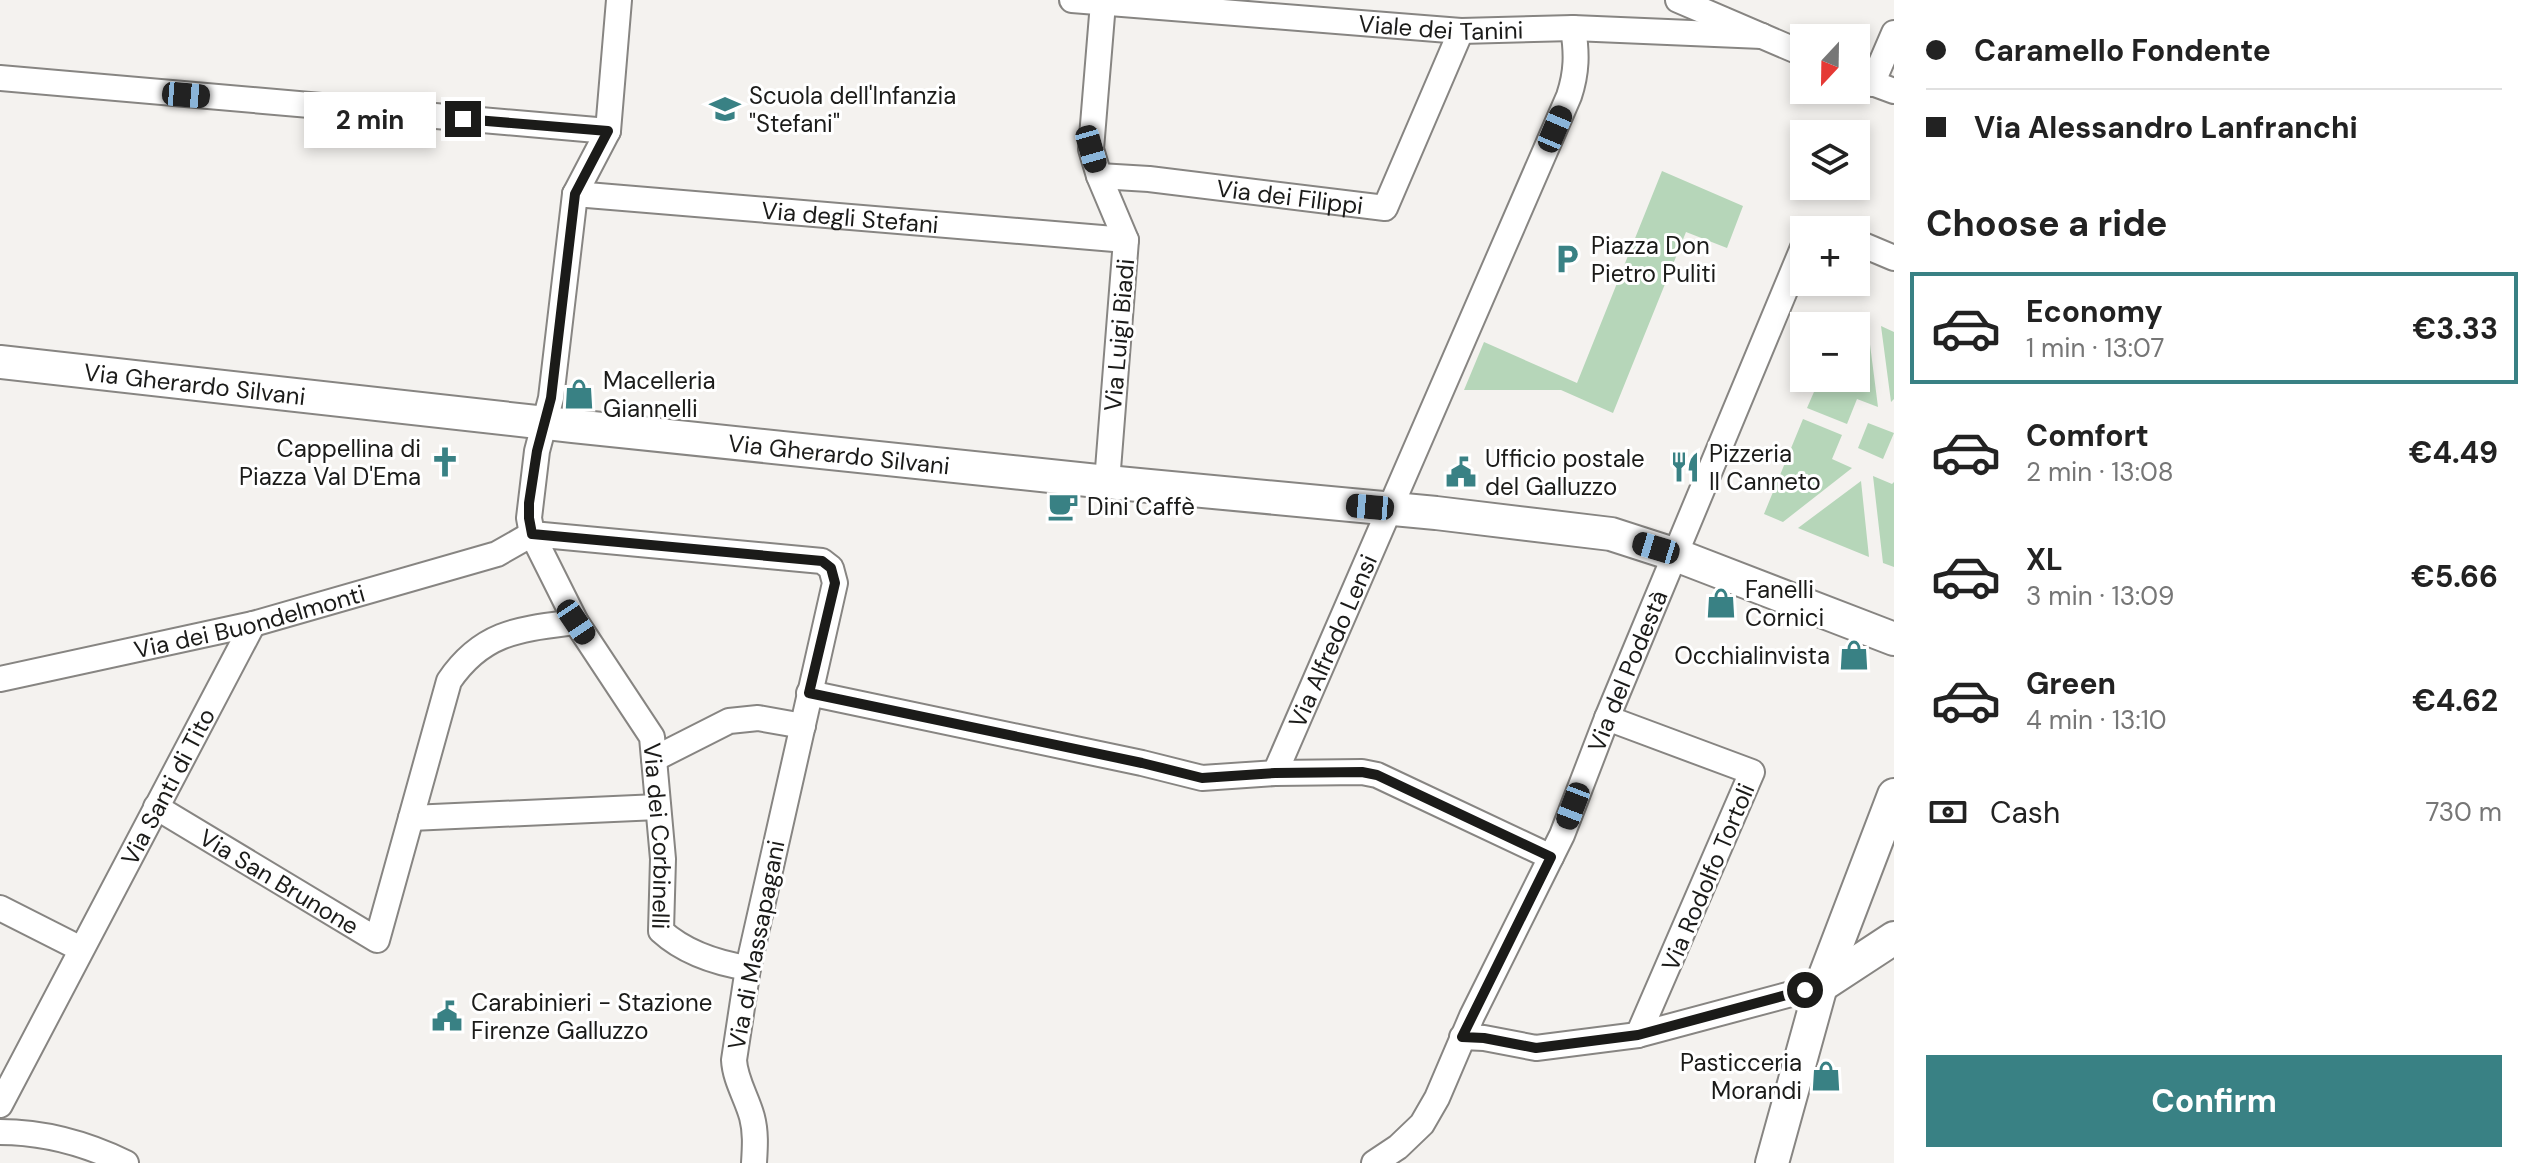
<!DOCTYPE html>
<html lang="en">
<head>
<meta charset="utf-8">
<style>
	:root { --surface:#fff; --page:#f2f2f2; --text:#222; --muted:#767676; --line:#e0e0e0; --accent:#398184 }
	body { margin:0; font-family:"DM Sans",sans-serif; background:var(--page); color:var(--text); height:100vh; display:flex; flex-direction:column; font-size:30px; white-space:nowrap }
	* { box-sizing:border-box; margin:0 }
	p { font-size:26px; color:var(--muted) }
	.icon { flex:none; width:44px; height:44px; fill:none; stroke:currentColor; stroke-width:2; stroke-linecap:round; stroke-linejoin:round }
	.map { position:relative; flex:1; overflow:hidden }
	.panel { display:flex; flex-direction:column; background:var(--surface); width:640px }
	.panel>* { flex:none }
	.guide { display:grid; align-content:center; height:176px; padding:0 32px; background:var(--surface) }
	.needle { width:52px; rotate:202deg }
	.tools { position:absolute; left:1790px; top:24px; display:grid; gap:16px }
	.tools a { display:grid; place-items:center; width:80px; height:80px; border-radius:0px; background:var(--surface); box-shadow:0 4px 12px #0003; font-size:40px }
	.end { position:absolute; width:36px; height:36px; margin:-18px; border:10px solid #1b1b19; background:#fff; box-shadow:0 0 0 4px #fff }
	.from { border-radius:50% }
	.bubble { position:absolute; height:56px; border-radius:0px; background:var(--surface); box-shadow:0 4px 12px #0003; font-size:26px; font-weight:700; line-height:56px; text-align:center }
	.car { position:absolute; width:24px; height:48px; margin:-24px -12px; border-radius:10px; box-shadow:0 0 6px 2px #0007; background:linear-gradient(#222 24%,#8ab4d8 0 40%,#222 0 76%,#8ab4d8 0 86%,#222 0) }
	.guide b { display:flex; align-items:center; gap:28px; height:76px; font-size:30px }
	.guide b+b { border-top:2px solid var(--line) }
	.guide i { width:20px; height:20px; background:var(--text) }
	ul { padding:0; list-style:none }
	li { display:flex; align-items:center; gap:24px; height:112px; margin:0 16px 12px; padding:0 16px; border:4px solid transparent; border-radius:0px }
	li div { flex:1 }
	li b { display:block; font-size:30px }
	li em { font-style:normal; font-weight:700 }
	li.active { border-color:var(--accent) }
	li>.icon { width:72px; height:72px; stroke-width:1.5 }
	h2 { padding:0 32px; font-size:36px; line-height:96px }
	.pay { display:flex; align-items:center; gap:20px; height:88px; padding:0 32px; font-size:30px }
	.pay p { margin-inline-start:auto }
	.cta { display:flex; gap:16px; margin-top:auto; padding:16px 32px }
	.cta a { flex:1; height:92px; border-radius:0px; background:var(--accent); color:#fff; font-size:32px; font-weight:700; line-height:92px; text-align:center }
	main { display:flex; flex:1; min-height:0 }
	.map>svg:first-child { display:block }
</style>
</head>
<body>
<main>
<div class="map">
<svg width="1894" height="1163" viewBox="0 0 1894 1163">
	<rect width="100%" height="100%" fill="#f4f2ef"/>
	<path fill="#b6d6b9" d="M1662,171L1743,206L1727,248L1686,232L1613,413L1561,390H1464L1484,342L1577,383Z
		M1847,312L1867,321L1878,407L1857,399L1847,424L1807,408L1820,378H1856V326H1841Z
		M1881,326L1894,332V399L1891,402Z
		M1803,419L1842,435L1832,459L1852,468L1783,522L1764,514Z
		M1868,423L1894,433L1883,459L1858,448Z
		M1873,476L1892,484L1894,482V567L1883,563Z
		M1861,481L1869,557L1798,528Z"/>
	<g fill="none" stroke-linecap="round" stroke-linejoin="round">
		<g stroke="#878582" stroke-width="28">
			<g id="street">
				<path id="s1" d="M619,0L608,131L575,194L551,398L537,451L529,518L532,534L576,622L652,737L663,859L661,931C684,952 717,963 748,968"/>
				<path id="s2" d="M1072,0L1461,31L1573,28L1762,36"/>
				<path d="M1678,0L1804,54"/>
				<path d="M1103,3L1091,149L1099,176L1126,240L1107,482"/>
				<path d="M1856,77L1894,91"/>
				<path d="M0,78L608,131"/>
				<path d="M1872,84L1894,33"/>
				<path id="s3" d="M1099,176L1149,179L1385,208L1461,31"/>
				<path id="s4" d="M575,194L1126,240"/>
				<path d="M1856,242L1894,258"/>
				<path id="s5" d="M0,679L253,624L497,554L532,534L822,561L831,568L835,583L748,968L734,1060C735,1080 747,1098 752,1117C756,1132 755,1147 754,1163"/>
				<path d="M809,693L1142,763L1202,778L1275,773L1362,772L1377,775L1551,857"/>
				<path d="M1607,718L1752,772L1638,1035"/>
				<path d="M654,759L729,721L758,718L803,726"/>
				<path id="s6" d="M1275,773L1569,96C1577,72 1577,53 1573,28"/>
				<path id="s7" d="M156,807L377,940L449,681C483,631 521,629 576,622"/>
				<path d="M411,818L658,807"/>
				<path d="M0,908L81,949"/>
				<path d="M1462,1037L1484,1038L1536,1048L1638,1035L1821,986"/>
				<path id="s8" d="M0,1105L253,624"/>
				<path d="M0,1132C43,1132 87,1144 126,1163"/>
				<path id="s9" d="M1374,1163L1398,1147L1422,1124L1437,1098L1472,1016L1562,835L1607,718L1804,245"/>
			</g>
		</g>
		<g stroke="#878582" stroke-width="36">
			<g id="secondary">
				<path id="s10" d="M0,362L573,426L1107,482L1436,513L1611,534L1676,555L1894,639"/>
				<path d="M1821,986L1894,938"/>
				<path d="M1772,1163L1821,986L1894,795"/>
			</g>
		</g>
		<use href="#street" stroke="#fff" stroke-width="24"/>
		<use href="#secondary" stroke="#fff" stroke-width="32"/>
	</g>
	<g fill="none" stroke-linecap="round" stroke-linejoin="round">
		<path stroke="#1b1b19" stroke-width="10" d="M463,119L608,131L575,194L551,398L537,451L529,503V518L532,534L822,561L831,568L835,583L809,693L1142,763L1202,778L1275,773L1362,772L1377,775L1551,857L1462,1037L1484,1038L1536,1048L1638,1035L1805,990"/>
	</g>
	<defs>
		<g id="school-bare" transform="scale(2.4)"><path d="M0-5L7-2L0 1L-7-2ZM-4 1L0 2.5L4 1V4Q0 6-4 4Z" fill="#398184" stroke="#fff" stroke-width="2.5" paint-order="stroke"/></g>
		<g id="parking-bare" transform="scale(2.4)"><path d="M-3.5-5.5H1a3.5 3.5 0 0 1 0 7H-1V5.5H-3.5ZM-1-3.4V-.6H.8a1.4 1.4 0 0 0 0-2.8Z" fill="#398184" stroke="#fff" stroke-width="2.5" paint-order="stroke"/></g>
		<g id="shop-bare" transform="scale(2.4)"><path d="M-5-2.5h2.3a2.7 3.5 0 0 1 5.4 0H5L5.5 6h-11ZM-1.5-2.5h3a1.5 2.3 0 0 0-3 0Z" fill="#398184" stroke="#fff" stroke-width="2.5" paint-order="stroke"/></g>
		<g id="church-bare" transform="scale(2.4)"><path d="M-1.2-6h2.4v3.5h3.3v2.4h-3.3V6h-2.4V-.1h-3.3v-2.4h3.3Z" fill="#398184" stroke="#fff" stroke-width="2.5" paint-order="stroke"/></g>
		<g id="restaurant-bare" transform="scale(2.4)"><path d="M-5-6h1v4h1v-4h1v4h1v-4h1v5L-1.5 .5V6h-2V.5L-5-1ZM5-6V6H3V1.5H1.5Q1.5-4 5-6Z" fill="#398184" stroke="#fff" stroke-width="2.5" paint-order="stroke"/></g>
		<g id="civic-bare" transform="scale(2.4)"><path d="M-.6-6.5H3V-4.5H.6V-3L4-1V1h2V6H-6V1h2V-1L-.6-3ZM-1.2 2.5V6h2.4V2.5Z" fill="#398184" stroke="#fff" stroke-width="2.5" paint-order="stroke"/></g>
		<g id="cafe-bare" transform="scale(2.4)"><path d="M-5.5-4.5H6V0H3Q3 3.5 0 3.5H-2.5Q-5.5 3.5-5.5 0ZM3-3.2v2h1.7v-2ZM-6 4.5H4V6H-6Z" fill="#398184" stroke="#fff" stroke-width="2.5" paint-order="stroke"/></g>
	</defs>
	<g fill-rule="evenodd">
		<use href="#school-bare" x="725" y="109"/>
		<use href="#parking-bare" x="1567" y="259"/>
		<use href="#shop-bare" x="579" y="394"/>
		<use href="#church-bare" x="445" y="462"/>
		<use href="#restaurant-bare" x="1685" y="467"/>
		<use href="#civic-bare" x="1461" y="472"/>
		<use href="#cafe-bare" x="1063" y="506"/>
		<use href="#shop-bare" x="1721" y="603"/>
		<use href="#shop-bare" x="1854" y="655"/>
		<use href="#civic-bare" x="447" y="1016"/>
		<use href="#shop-bare" x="1826" y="1076"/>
	</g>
	<g text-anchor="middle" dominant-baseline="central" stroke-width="6" stroke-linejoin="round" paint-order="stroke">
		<g font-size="24" fill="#1b1b19" stroke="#fff">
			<text stroke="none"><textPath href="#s2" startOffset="370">Viale dei Tanini</textPath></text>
			<text stroke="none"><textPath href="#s3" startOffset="192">Via dei Filippi</textPath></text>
			<text stroke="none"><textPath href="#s4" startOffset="276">Via degli Stefani</textPath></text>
			<text transform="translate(1119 335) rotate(-85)">Via Luigi Biadi</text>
			<text stroke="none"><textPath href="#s10" startOffset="196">Via Gherardo Silvani</textPath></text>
			<text stroke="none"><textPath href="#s10" startOffset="844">Via Gherardo Silvani</textPath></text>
			<text stroke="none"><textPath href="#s5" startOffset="256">Via dei Buondelmonti</textPath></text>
			<text stroke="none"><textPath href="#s6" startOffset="144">Via Alfredo Lensi</textPath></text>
			<text stroke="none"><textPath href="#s9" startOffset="560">Via del Podestà</textPath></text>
			<text stroke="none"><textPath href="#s8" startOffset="360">Via Santi di Tito</textPath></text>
			<text stroke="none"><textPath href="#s1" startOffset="882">Via dei Corbinelli</textPath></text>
			<text transform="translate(1708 877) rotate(-67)">Via Rodolfo Tortoli</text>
			<text stroke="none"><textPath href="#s7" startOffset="144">Via San Brunone</textPath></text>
			<text transform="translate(756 945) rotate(-79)">Via di Massapagani</text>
		</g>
		<g font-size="24" fill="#1b1b19" stroke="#fff" text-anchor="start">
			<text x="749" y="95">Scuola dell'Infanzia<tspan x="749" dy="28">"Stefani"</tspan></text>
			<text x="1591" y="245">Piazza Don<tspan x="1591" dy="28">Pietro Puliti</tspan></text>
			<text x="603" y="380">Macelleria<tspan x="603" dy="28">Giannelli</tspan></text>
			<text x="421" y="448" text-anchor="end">Cappellina di<tspan x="421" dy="28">Piazza Val D'Ema</tspan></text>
			<text x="1709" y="453">Pizzeria<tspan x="1709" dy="28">Il Canneto</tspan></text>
			<text x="1485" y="458">Ufficio postale<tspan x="1485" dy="28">del Galluzzo</tspan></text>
			<text x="1087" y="506">Dini Caffè</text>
			<text x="1745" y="589">Fanelli<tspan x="1745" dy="28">Cornici</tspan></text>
			<text x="1830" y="655" text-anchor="end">Occhialinvista</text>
			<text x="471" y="1002">Carabinieri - Stazione<tspan x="471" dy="28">Firenze Galluzzo</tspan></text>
			<text x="1802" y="1062" text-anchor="end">Pasticceria<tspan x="1802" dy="28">Morandi</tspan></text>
		</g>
	</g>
</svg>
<div class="tools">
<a><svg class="needle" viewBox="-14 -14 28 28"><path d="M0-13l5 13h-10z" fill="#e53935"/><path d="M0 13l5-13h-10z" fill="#767676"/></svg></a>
<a><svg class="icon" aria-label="layers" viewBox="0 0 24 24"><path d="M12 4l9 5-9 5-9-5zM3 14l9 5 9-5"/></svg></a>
<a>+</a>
<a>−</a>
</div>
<i class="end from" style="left:1805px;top:990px"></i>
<i class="end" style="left:463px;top:119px"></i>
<div class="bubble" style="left:304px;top:92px;width:132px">2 min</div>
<i class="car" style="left:186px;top:95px;rotate:95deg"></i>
<i class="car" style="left:1555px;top:129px;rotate:23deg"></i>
<i class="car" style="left:1091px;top:149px;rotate:164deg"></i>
<i class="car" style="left:1370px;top:507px;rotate:275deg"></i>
<i class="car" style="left:1656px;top:548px;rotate:287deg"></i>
<i class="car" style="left:576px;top:622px;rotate:146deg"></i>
<i class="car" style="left:1573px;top:806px;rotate:201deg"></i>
</div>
<section class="panel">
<div class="guide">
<b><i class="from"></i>Caramello Fondente</b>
<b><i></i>Via Alessandro Lanfranchi</b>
</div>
<h2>Choose a ride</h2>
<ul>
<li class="active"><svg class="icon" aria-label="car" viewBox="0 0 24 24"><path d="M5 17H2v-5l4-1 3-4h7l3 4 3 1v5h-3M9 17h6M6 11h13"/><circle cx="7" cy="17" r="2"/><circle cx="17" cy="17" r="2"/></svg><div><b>Economy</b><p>1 min · 13:07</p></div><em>€3.33</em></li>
<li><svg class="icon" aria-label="car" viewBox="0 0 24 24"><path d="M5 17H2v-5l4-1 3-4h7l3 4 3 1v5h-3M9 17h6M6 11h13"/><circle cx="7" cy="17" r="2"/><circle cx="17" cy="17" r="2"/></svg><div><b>Comfort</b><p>2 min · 13:08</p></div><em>€4.49</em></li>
<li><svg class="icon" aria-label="car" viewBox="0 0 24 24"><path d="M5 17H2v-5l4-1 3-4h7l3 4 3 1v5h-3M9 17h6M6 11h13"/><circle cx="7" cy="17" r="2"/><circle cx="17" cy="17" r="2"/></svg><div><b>XL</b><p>3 min · 13:09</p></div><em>€5.66</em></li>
<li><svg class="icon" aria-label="car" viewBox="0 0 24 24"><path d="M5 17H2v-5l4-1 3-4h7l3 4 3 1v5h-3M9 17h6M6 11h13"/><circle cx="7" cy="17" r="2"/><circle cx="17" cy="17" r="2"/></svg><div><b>Green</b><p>4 min · 13:10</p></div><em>€4.62</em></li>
</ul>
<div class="pay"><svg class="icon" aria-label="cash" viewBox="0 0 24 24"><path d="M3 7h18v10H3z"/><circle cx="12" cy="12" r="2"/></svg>Cash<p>730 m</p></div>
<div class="cta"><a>Confirm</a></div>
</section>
</main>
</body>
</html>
